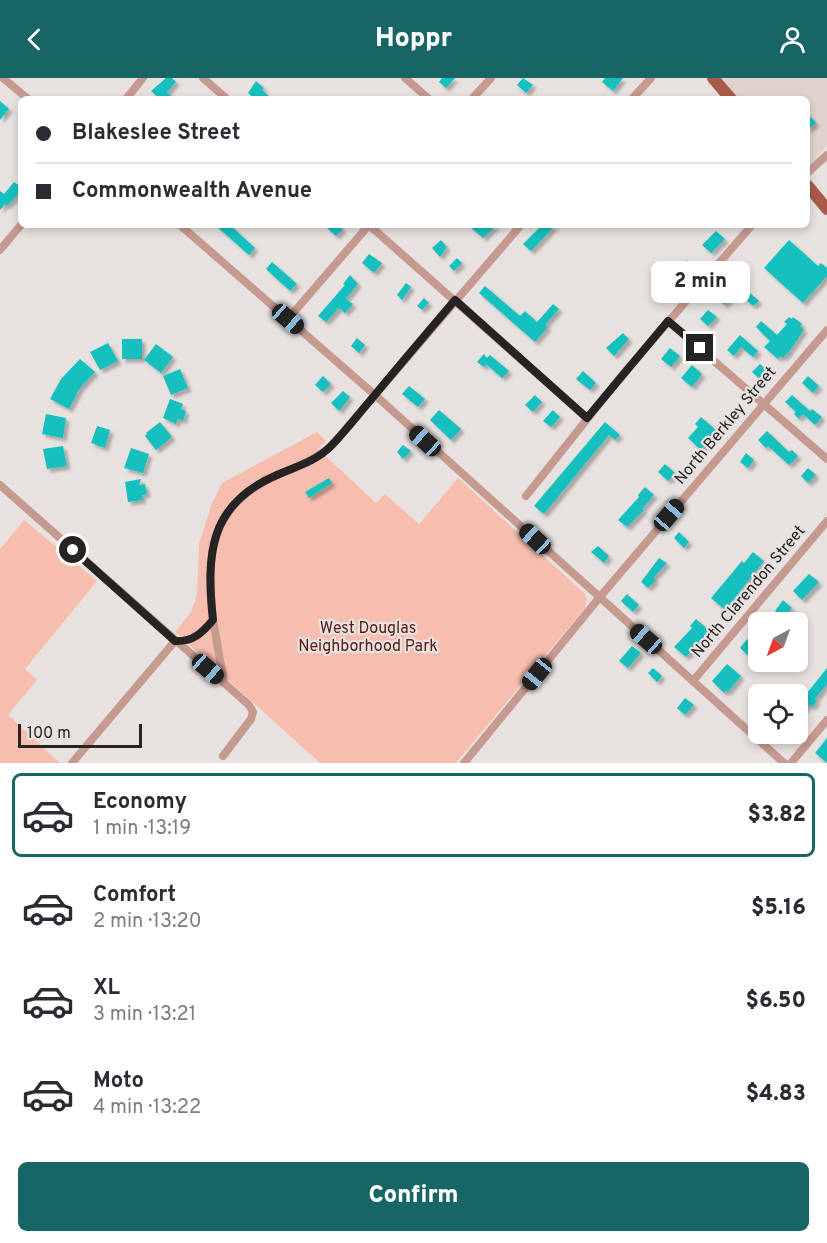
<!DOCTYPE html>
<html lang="en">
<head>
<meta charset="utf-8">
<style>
	:root { --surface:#fff; --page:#f7f7f7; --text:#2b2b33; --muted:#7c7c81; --line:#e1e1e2; --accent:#176564 }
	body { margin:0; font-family:Overpass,sans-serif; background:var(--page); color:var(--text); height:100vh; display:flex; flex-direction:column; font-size:22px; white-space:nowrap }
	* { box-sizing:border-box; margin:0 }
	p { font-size:20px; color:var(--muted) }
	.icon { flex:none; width:33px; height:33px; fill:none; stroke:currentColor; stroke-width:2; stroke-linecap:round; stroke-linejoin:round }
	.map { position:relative; height:685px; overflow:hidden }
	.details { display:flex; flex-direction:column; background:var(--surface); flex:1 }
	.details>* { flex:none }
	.guide { position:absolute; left:18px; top:18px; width:792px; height:132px; border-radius:9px; box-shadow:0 3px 9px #0003; display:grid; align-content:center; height:132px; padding:0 18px; background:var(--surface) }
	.needle { width:39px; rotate:221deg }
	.buttons { position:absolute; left:748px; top:534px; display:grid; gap:12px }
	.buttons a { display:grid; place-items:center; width:60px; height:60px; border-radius:9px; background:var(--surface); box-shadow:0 3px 9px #0003; font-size:30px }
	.scale { position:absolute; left:18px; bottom:15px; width:124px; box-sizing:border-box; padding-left:6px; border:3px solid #262423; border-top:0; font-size:16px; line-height:21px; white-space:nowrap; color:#262423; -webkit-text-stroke:4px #e7e2e0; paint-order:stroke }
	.end { position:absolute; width:27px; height:27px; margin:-14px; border:8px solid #262423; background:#fff; box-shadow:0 0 0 3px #fff }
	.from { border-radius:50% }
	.bubble { position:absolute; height:42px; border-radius:9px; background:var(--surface); box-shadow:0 3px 9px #0003; font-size:20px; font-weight:800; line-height:42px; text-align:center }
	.car { position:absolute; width:18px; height:36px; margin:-18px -9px; border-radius:8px; box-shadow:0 0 4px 2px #0007; background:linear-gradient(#222 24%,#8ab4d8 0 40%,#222 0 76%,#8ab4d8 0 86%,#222 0) }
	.guide b { display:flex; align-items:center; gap:21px; height:57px; font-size:22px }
	.guide b+b { border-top:2px solid var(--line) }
	.guide i { width:15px; height:15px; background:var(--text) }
	ul { padding:10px 0 0; list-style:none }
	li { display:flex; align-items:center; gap:18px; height:84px; margin:0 12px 9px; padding:0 6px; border:3px solid transparent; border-radius:9px }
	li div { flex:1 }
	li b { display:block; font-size:22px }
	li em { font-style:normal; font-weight:800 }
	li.on { border-color:var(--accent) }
	li>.icon { width:54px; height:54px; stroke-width:1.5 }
	.cta { display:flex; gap:12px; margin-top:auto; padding:12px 18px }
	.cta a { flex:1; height:69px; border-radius:9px; background:var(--accent); color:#fff; font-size:24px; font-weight:800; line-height:69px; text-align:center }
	header { display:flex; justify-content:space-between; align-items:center; height:78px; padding:0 18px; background:var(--accent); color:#fff; font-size:27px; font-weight:800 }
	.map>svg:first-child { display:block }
</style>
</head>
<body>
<header><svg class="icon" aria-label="back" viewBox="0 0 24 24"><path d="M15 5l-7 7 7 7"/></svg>Hoppr<svg class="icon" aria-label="person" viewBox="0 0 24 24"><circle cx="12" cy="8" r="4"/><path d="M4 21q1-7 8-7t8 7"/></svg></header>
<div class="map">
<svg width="827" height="685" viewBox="0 0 827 685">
	<defs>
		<filter id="shadow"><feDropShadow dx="3.5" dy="3.5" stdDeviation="1.5" flood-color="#0004"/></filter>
	</defs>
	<rect width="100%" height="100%" fill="#e7e2e0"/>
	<path fill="#e0d2cf" d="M713,0H827V67L807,90V21H731Z"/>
	<path fill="#f7bdaf" d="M317,354L326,363L318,371L376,425L385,416L419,446L458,400L584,515L587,522L585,530L456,685H320L175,554L191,534L197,517L199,466L212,425L222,405Z
		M24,442L97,503L25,591L37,602L8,637L60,685H0V471Z"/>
	<path fill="#12c0be" filter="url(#shadow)" d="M166,0H172L176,4L167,14L174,21H160L151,13Z
		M442,0H455L446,10L439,4Z
		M523,0L533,7L526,15L517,7Z
		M605,0H623L613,13L602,4Z
		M256,3L264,10L262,12L272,21H255L248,15Z
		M0,23L9,31L0,42Z
		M807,35L816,45L807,52Z
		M14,104L21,109V113L7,128L5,126L0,132V113L4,116Z
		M215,147H230L255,170L249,177Z
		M324,147H339L343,151L336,158Z
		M468,147H497L483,160Z
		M542,147H556L531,173L523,166Z
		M716,153L725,161L711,175L702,167Z
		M441,162L447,169L440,179L432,170Z
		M789,162L818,188L821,185L827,190V198L803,225L764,190Z
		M369,176L382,185L374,195L362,185Z
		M457,180L462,185L454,193L449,188Z
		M687,182L694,189L687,197L680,189Z
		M272,184L297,206L290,213L266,191Z
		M350,197L358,206L346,221L353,226L345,235L339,230L326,244L318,238L345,207L343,206Z
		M728,199L743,214L738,219L734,215L725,227L713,217Z
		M673,201L679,206L674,213L667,207Z
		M406,205L411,209L402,222L397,217Z
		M485,208L520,238L525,233L537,244L553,226L559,231L545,247L548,249L535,264L479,215Z
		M750,215L759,223L753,228L745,221Z
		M424,220L429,225L422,232L417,228Z
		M708,232L717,239L708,248L700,241Z
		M789,239L792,241L793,239L802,246L800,248L804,252L788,275L783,280L780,278L778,281L764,269L770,263L756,249L761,243L777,257L787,246L784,244Z
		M623,255L629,261L614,278L606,270Z
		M740,257L758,273L753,279L741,269L734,278L727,272Z
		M357,260L365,267L359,275L351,268Z
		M122,261H142V281H122Z
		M108,265L118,283L100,292L90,274Z
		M156,266L173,279L161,295L144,282Z
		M670,270L680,278L671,289L661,281Z
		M484,276L487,280L490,277L509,293L502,300L486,286L484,289L477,284Z
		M80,281L95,294L80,310L69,331L50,321L61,301Z
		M760,286L767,292L760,301L752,294Z
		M692,287L702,296L692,309L681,300Z
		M180,291L188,310L171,317L163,298Z
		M583,293L596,305L590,312L576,301Z
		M323,298L331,306L323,314L315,307Z
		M808,298L819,308L813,315L802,305Z
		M409,308L425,321L418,329L402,316Z
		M343,313L350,319L339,333L331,325Z
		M535,317L542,324L533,334L525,327Z
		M792,317L810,333L812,331L822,339L815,347L803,336L799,341L794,336L796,334L785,324Z
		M170,321L183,326L181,331L186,333L183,343L178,341L176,346L163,340Z
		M439,332L461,351L451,362L430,342Z
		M553,332L560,339L551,349L543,343Z
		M46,336L66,340L63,360L42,356Z
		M701,339L716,352L701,372L688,360L698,349L695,346Z
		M160,344L172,359L156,372L145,358L147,356L146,355Z
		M605,344L620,357L615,362L609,357L544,436L534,428Z
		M97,348L110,352L105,370L91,365Z
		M767,353L789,374L792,372L798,378L789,387L768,368L766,370L758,362Z
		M403,367L411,373L403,381L397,374Z
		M63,368L67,388L47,391L43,371Z
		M131,370L149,376L143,395L124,390Z
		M746,375L754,382L748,390L740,384Z
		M665,386L675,395L668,403L658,394Z
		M808,390L816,397L808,405L801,398Z
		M329,400L332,405L309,420L305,414Z
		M141,401L139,407L145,406L147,416L142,417L143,422L128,424L125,404Z
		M645,409L654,417L642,431L644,432L627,449L618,442L639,419L638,417Z
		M679,454L689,464L684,470L674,460Z
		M598,468L609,478L604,485L591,474Z
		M753,474L764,483L725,532L711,520L742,483L744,485Z
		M659,480L667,485L654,499L655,503L648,510L641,504Z
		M809,496L819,504L802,522L793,513Z
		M627,516L639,527L633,534L621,523Z
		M783,522L792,530L783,540L775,533Z
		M696,541L710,553L686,579L674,569L692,550L690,548Z
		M747,561L759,572L752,581L740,570Z
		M632,568L641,575L628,590L619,583Z
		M727,586L741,598L728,614L726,613L724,615L712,603Z
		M653,590L662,598L657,604L648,595Z
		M827,590V606L815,621L817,623L812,629L808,627L798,639V616H796L802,610L807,615Z
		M685,620L694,627L685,637L677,630Z
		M827,660V685L815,675Z"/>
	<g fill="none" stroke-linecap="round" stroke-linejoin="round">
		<path stroke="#c79a90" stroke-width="8" d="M3,0L28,21
			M203,0L227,21
			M405,0L429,21
			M126,21L143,0
			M472,21L491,0
			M632,21L651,0
			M807,95L827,77
			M180,147L375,317L784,685
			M369,147L587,340
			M0,172L21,147
			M288,241L369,147
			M668,243L827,381
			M0,407L249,627L253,634L251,641L223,678
			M526,418L623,296L752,147
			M213,542L224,605
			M693,603L827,443
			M72,685L175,563C193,564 202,555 213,542C206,476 209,429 275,398C295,389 316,382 332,367L521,147
			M464,685L599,520L827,252
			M791,685L827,642"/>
		<path stroke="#a85b4a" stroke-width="12" d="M713,0L731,21
			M807,107L827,131"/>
	</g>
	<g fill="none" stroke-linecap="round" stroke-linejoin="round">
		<path stroke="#262423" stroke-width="8" d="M73,472L175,563C193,564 202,555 213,542C206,476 209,426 277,397C295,389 316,383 330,369C344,355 356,339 369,324C397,290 426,256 455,222L587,340L668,243L700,270"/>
	</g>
	<g text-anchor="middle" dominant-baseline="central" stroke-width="4.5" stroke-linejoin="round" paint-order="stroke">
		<g font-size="16" fill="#262423" stroke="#e7e2e0">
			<text transform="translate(726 348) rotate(-50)">North Berkley Street</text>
			<text transform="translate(749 514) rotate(-50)">North Clarendon Street</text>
		</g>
		<g font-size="16" fill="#571b0e" stroke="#e7e2e0">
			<text x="368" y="551">West Douglas<tspan x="368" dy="18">Neighborhood Park</tspan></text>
		</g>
	</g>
</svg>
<div class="buttons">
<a><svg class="needle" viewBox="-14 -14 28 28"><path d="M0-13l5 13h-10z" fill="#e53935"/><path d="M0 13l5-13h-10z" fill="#7c7c81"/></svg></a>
<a><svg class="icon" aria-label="locate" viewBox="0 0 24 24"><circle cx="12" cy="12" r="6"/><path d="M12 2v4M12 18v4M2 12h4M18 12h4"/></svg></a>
</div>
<div class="scale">100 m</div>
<i class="end from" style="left:73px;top:472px"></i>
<i class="end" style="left:700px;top:270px"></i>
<div class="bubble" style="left:651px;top:183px;width:99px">2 min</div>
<i class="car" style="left:288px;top:241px;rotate:131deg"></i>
<i class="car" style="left:425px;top:363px;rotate:312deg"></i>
<i class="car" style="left:669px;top:437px;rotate:41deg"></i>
<i class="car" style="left:535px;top:461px;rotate:313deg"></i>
<i class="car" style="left:646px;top:561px;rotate:311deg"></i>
<i class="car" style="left:208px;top:591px;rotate:131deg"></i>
<i class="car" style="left:537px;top:596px;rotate:219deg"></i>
<div class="guide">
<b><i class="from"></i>Blakeslee Street</b>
<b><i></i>Commonwealth Avenue</b>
</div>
</div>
<section class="details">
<ul>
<li class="on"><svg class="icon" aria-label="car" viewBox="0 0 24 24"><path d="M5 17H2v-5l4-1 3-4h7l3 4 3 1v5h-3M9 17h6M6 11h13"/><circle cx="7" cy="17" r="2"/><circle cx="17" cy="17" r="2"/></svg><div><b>Economy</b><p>1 min · 13:19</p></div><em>$3.82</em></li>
<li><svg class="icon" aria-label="car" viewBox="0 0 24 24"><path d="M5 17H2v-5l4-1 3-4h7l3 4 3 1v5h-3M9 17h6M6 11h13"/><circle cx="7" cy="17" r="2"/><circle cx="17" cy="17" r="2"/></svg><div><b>Comfort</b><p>2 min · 13:20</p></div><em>$5.16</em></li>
<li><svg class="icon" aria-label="car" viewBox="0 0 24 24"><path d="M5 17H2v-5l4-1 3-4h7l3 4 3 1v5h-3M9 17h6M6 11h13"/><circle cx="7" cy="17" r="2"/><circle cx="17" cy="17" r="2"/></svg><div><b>XL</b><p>3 min · 13:21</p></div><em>$6.50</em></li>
<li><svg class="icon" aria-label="car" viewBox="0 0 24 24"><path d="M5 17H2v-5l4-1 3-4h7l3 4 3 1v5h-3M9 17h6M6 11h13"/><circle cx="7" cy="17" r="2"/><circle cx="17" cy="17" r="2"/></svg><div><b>Moto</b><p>4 min · 13:22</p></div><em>$4.83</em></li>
</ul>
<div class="cta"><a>Confirm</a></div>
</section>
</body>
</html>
